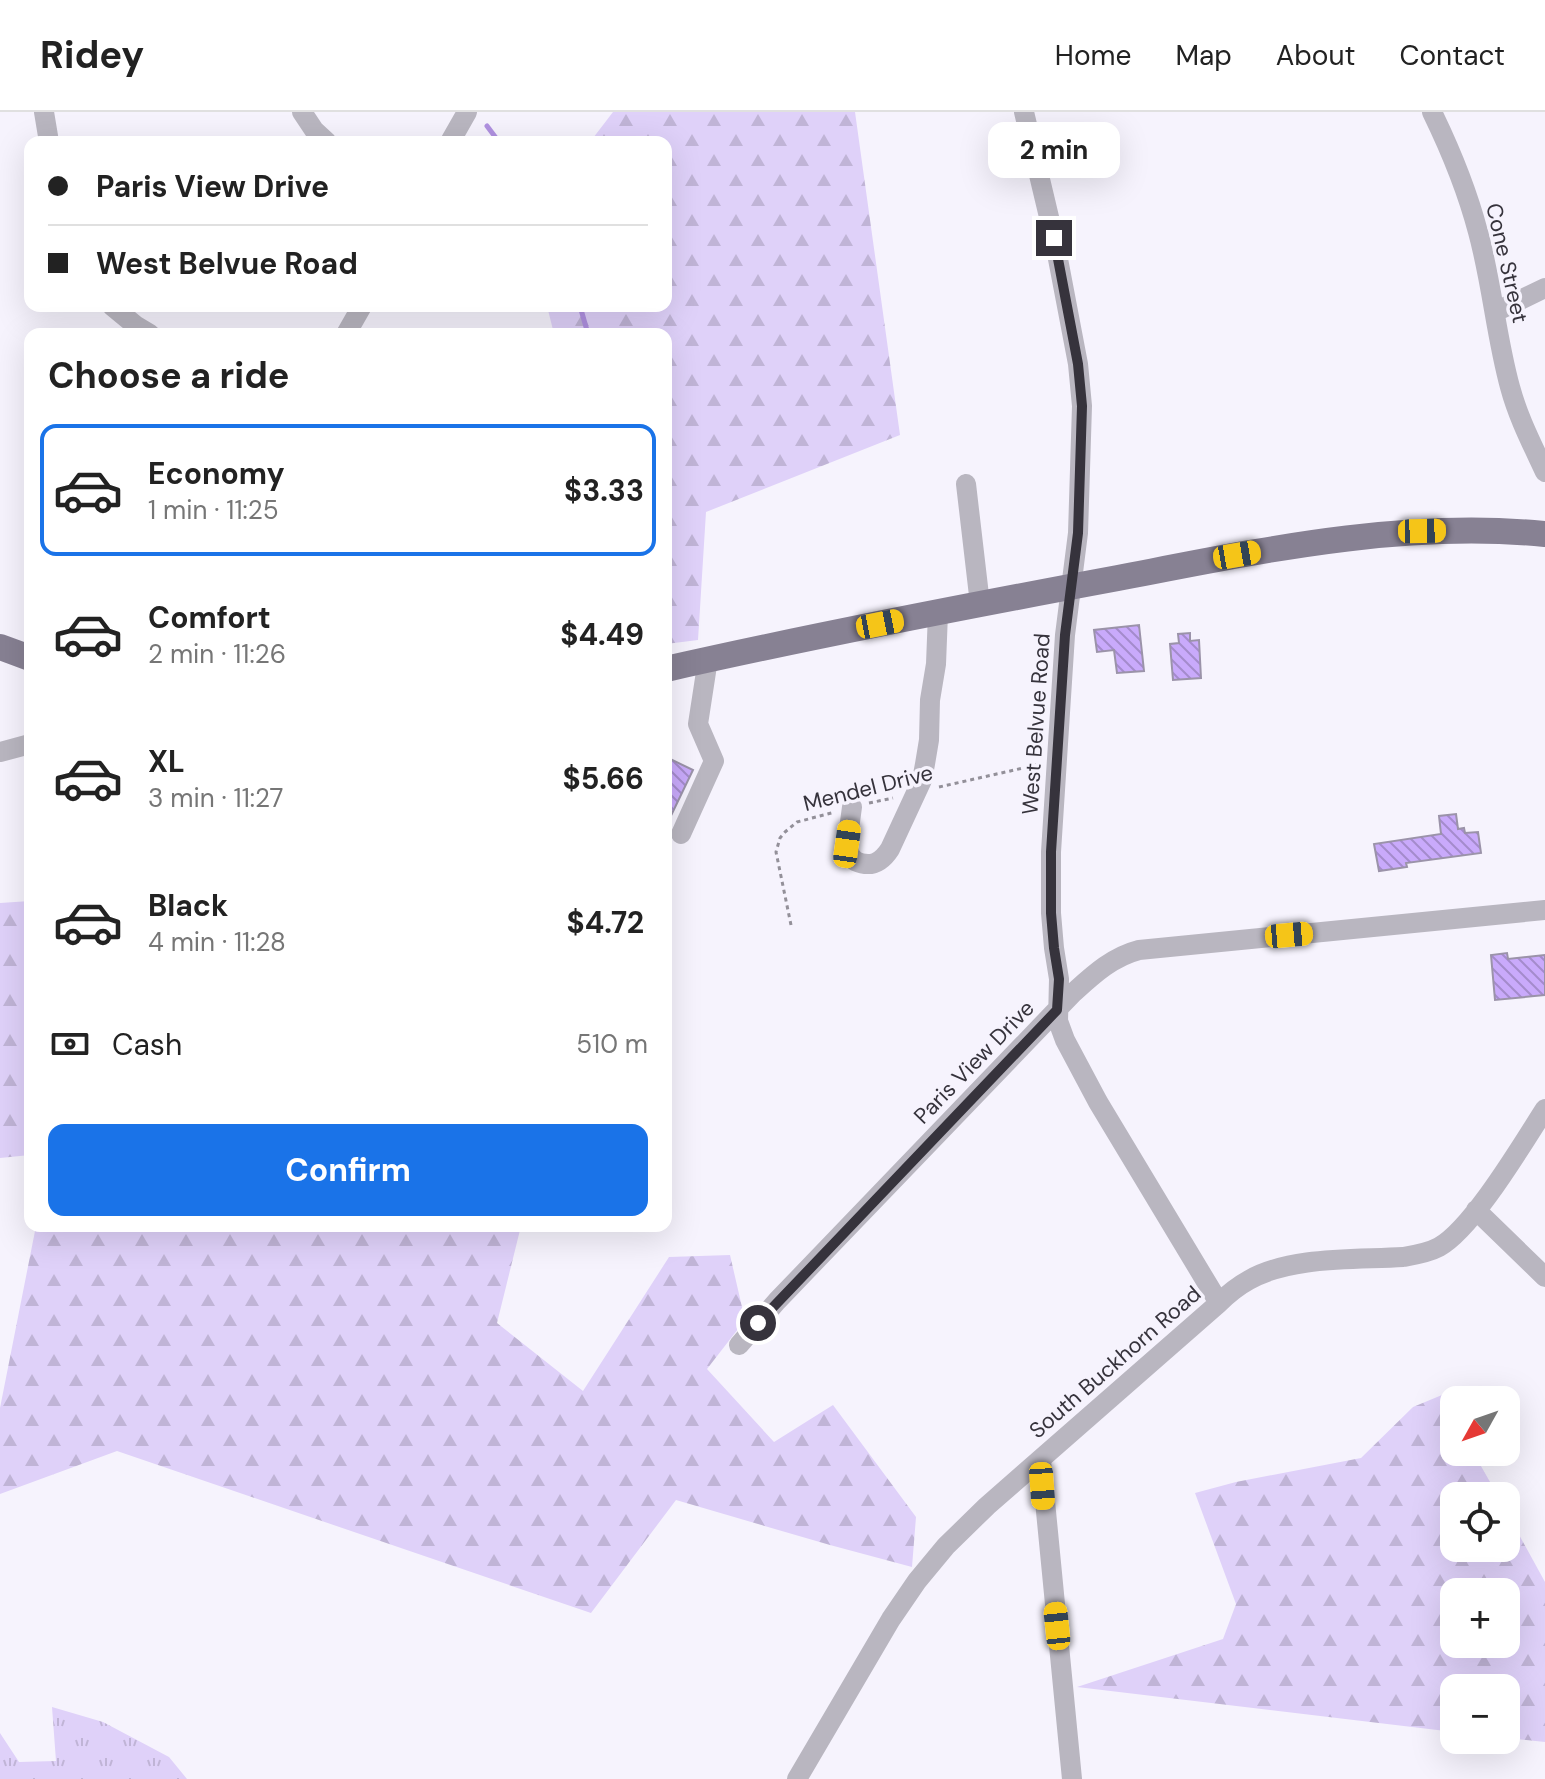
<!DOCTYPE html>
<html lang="en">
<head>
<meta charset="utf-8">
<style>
	:root { --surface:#fff; --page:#f2f2f2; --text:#222; --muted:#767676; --line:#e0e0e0; --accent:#1a73e8 }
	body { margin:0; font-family:"DM Sans",sans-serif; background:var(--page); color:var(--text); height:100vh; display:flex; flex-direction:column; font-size:30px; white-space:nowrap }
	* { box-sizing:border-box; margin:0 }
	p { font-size:26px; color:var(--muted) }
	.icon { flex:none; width:44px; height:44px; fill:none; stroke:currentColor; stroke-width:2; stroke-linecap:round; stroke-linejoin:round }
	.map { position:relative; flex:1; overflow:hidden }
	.details { position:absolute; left:24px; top:216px; width:648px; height:904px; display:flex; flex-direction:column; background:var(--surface); border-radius:16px; box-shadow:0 8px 32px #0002 }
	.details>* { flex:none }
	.top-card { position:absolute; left:24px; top:24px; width:648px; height:176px; border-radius:16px; box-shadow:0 8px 32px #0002; display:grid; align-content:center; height:176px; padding:0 24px; background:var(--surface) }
	.needle { width:52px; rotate:230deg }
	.buttons { position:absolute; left:1440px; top:1274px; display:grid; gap:16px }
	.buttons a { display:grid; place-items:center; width:80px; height:80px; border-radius:16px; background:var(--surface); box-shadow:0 8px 32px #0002; font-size:40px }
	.end { position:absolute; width:36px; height:36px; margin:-18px; border:10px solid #36333c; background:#fff; box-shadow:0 0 0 4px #fff }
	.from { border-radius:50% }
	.bubble { position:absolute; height:56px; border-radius:16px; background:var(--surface); box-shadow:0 8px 32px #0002; font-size:26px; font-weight:700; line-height:56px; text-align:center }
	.car { position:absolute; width:24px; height:48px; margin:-24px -12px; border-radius:10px; box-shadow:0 0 6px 2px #0007; background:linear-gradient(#f5c518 24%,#345 0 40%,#f5c518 0 76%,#345 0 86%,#f5c518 0) }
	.top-card b { display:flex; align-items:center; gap:28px; height:76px; font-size:30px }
	.top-card b+b { border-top:2px solid var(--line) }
	.top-card i { width:20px; height:20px; background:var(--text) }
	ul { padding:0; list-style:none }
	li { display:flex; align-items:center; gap:24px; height:132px; margin:0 16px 12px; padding:0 8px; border:4px solid transparent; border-radius:16px }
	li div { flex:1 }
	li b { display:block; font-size:30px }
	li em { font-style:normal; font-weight:700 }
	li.active { border-color:var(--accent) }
	li>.icon { width:72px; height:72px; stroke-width:1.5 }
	h2 { padding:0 24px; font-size:36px; line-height:96px }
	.pay { display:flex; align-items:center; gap:20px; height:88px; padding:0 24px; font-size:30px }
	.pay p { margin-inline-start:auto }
	.primary-button { display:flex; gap:16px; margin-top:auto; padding:16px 24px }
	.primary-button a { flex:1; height:92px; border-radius:16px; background:var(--accent); color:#fff; font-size:32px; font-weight:700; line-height:92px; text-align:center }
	header { display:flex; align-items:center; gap:48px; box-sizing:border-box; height:112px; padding:0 40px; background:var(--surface); border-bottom:2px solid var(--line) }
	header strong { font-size:38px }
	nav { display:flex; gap:44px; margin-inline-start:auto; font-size:28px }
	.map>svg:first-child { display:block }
</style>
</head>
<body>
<header>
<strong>Ridey</strong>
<nav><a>Home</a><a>Map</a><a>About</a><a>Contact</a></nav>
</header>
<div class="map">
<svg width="1545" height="1667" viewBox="0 0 1545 1667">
	<defs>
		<pattern id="grass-tufts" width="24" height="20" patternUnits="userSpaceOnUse" patternTransform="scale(2)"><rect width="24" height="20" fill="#dfd1f9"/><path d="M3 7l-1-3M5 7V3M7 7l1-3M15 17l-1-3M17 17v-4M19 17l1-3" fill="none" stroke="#c0b4d6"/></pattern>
		<pattern id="forest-firs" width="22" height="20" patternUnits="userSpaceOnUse" patternTransform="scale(2)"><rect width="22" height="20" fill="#dfd1f9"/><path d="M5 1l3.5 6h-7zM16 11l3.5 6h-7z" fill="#c0b4d6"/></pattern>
		<pattern id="building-back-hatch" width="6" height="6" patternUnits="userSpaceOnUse" patternTransform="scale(2)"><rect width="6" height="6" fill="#c9aafb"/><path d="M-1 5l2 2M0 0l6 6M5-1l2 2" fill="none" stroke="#a48bcc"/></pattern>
	</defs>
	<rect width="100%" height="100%" fill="#f6f3fd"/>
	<path fill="url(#grass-tufts)" d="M52,1595L103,1610L169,1645L187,1667H0V1621L19,1650L56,1649Z"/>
	<path fill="url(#forest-firs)" fill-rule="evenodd" d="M613,0H855L900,323L706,400L698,528L666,532V222H554L547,194H666V30H590Z
		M30,789V1043L0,1046V791Z
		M36,1114H521L497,1211L583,1279L669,1145L730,1143L745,1208L707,1257L774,1330L833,1293L916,1405L912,1455L830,1433L676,1388L591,1501L117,1339L0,1382V1296Z
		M1442,1283L1454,1305V1340H1473L1498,1384H1454V1436H1506V1399L1545,1470V1630L1506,1626V1576H1454V1620L1077,1575L1223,1527L1236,1492L1195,1381L1236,1370L1361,1346L1413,1295ZM1454,1480H1506V1532H1454Z"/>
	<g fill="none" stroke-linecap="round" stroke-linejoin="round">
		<path stroke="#b091e1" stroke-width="5" d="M487,14L499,30
			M580,194L588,222"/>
	</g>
	<path fill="url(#building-back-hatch)" stroke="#9b93a9" stroke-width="2" d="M1139,513L1144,559L1117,561L1114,538L1097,540L1094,518Z
		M1190,521V529L1199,528L1201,566L1173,568L1170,532L1179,531L1178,522Z
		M666,645L693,658L666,714Z
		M1456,702L1458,717L1464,716L1465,721L1478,720L1481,741L1406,751L1407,755L1379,759L1374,732L1441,722L1439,704Z
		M1507,841L1508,847L1545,843V883L1495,888L1491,843Z"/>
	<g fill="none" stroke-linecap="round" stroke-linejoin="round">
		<path stroke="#939099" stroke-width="3" stroke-dasharray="4 4" stroke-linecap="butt" d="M939,675L1041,652
			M869,691L893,686
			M791,813L776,740L780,726L785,720L797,710L835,700"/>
		<path stroke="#b9b6c0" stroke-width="20" d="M44,0L49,30
			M302,0L314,18L327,30
			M1024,0L1054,126L1078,252L1082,294L1078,421L1065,523L1051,740V801L1054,836L1059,867L1058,909L1065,928L1098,990L1219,1191
			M1432,0C1451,39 1467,78 1478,120C1492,171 1496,224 1510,275C1518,305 1532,332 1545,360
			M450,30L467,0
			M112,194L135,213L150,222
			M1495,200L1545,176
			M346,222L362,194
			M966,372L980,492
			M0,640L30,632
			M852,695L847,732L850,743L855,749C871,756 881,751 890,737L922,668L925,652L929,628L930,588L936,552L938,501
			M681,722L714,649L698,612L708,547
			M1476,1098L1545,1165
			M739,1233L777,1189L1073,881C1093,863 1112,845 1139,838L1545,798
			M1041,1348L1072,1667
			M797,1667L891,1507L917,1469L946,1434L987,1394L1219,1191C1228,1182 1238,1174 1249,1168C1291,1144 1355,1148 1403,1145C1415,1143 1428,1141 1439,1135C1473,1116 1523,1031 1545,997"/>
		<path stroke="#878193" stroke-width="26" d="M0,535L30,546
			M666,557C816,523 967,494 1118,466C1259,439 1400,408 1545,422"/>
	</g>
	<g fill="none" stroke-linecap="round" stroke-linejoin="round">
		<path stroke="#36333c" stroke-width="10" d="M758,1211L1057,898L1059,867L1054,836L1051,801V740L1065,523L1078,421L1082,294L1078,252L1054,126"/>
	</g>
	<g text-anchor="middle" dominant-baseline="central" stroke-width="7" stroke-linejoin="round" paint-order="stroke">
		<g font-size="22" fill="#36333c" stroke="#f6f3fd">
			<text transform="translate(1507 151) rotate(77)">Cone Street</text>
			<text transform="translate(1036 612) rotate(-86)">West Belvue Road</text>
			<text transform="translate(868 676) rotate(-14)">Mendel Drive</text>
			<text transform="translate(974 950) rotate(-46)">Paris View Drive</text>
			<text transform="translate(1115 1250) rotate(-41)">South Buckhorn Road</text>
		</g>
	</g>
</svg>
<div class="buttons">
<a><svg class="needle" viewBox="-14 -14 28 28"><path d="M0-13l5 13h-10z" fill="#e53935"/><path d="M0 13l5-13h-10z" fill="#767676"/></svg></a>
<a><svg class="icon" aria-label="locate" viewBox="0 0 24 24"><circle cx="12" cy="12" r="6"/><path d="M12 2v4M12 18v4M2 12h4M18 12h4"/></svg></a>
<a>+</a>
<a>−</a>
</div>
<i class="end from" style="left:758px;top:1211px"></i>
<i class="end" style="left:1054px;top:126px"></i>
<div class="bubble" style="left:988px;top:10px;width:132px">2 min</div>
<i class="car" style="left:1422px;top:419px;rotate:89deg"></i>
<i class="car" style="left:1237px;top:443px;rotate:80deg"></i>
<i class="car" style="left:880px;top:512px;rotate:79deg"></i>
<i class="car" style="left:847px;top:732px;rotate:8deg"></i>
<i class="car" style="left:1289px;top:823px;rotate:85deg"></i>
<i class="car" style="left:1042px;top:1374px;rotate:176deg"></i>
<i class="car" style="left:1057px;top:1514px;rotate:354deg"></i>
<div class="top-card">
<b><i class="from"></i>Paris View Drive</b>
<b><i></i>West Belvue Road</b>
</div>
<section class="details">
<h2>Choose a ride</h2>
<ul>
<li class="active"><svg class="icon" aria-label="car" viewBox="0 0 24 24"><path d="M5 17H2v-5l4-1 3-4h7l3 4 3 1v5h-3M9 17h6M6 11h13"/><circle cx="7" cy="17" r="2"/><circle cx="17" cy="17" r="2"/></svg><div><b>Economy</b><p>1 min · 11:25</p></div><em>$3.33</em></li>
<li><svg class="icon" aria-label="car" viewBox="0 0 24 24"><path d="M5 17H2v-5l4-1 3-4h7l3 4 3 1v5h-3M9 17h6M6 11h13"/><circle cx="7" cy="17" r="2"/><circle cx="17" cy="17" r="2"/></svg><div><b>Comfort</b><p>2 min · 11:26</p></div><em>$4.49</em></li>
<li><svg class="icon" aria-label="car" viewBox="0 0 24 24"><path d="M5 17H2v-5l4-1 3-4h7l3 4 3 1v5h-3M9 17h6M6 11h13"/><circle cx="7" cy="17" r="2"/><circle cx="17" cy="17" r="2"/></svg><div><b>XL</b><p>3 min · 11:27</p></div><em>$5.66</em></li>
<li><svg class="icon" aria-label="car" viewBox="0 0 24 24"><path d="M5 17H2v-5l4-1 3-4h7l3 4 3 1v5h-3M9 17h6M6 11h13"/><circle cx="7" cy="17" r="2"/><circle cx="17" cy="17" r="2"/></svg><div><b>Black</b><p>4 min · 11:28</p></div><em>$4.72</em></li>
</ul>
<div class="pay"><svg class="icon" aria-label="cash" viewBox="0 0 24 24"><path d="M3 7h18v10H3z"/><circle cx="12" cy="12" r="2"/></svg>Cash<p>510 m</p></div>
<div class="primary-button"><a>Confirm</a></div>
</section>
</div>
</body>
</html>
